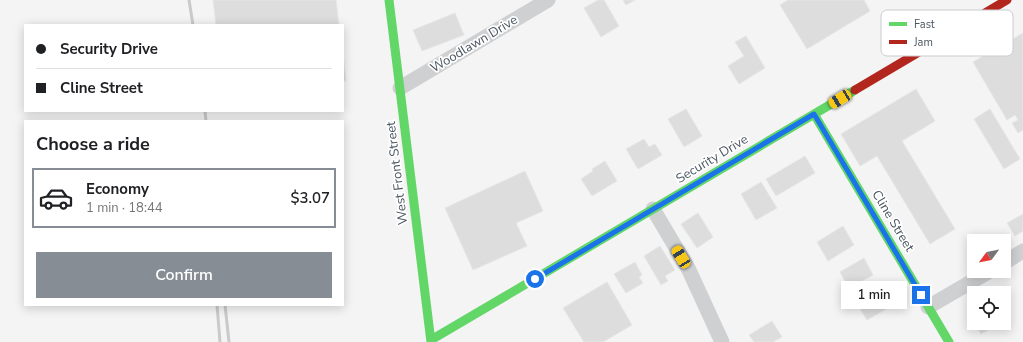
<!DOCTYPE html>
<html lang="en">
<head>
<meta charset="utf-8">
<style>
	:root { --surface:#fff; --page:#f2f2f2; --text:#202124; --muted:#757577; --line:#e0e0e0; --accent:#868d94 }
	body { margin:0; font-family:"Nunito Sans",sans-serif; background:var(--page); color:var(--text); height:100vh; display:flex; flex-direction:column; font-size:15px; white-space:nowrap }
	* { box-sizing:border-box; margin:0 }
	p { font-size:13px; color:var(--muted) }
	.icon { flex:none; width:22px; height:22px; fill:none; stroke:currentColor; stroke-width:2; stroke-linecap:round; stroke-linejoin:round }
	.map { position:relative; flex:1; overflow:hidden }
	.drawer { position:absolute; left:24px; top:120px; width:320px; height:186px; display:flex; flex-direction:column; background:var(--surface); border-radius:0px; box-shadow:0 2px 10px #0003 }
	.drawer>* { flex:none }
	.hud { position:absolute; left:24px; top:24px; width:320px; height:88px; border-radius:0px; box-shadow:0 2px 10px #0003; display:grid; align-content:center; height:88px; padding:0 12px; background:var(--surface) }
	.needle { width:26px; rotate:238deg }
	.buttons { position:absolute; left:967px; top:234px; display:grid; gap:8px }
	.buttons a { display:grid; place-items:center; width:44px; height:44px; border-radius:0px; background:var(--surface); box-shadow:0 2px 10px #0003; font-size:20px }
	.end { position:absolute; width:18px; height:18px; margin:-9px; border:5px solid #1a73e8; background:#fff; box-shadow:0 0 0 2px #fff }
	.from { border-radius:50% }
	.bubble { position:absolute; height:28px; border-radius:0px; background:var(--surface); box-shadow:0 2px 10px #0003; font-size:13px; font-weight:600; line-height:28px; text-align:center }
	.car { position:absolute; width:12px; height:24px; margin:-12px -6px; border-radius:5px; box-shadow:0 0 3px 1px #0007; background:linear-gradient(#f5c518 24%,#345 0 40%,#f5c518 0 76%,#345 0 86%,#f5c518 0) }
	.hud b { display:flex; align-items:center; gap:14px; height:38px; font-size:15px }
	.hud b+b { border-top:1px solid var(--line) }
	.hud i { width:10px; height:10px; background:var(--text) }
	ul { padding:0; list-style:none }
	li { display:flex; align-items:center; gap:12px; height:60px; margin:0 8px 6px; padding:0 4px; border:2px solid transparent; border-radius:0px }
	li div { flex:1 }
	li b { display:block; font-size:15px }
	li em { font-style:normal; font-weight:600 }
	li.on { border-color:var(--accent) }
	li>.icon { width:36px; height:36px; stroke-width:1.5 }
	h2 { padding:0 12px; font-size:18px; line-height:48px }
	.cta { display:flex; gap:8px; margin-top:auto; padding:8px 12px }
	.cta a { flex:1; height:46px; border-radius:0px; background:var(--accent); color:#fff; font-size:16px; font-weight:600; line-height:46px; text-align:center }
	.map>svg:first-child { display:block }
</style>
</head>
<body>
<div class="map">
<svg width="1023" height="342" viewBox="0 0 1023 342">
	<rect width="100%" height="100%" fill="#f4f4f4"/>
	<path fill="#ddddde" stroke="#e5e6e7" d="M213,0H336L339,25H216Z
		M598,0H604L619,26L601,37L584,8Z
		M623,0H635L626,5Z
		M788,0H864L870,11L807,49L780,5Z
		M455,13L464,35L422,51L413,30Z
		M1023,33V130L1018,133L1012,123L1018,120L1015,115L1007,120L973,62Z
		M746,36L765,68L739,84L728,66L744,56L735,42Z
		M343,55L346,81H343Z
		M916,89L935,121L902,141L955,229L930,244L877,156L860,166L841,134Z
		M686,109L702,136L684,147L668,119Z
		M990,109L1020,159L1004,169L974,119Z
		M644,139L649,147L655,144L662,155L638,169L626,149Z
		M805,156L815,173L776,196L766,179Z
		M605,161L617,181L592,196L581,179L593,171L592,169Z
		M525,171L543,211L516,223L527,246L473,270L445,208Z
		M761,182L777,208L756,220L741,194Z
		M698,213L713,237L697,248L681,224Z
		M1023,214V231L1015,236L1007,223Z
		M843,226L854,245L828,261L817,242Z
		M660,246L675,270L665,276L668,281L661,285L644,256Z
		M864,258L873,275L849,288L840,272Z
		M635,262L642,275L639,277L643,283L626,293L614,274Z
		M607,282L632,325L603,342H584L563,308Z
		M878,291L888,308L867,320L857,304Z
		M974,311V323H993L995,326L981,334L969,314Z
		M772,321L782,337L773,342H754L749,335Z"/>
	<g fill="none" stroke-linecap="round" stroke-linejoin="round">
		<path stroke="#ced0d2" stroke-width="15" d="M400,88L548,0
			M653,209L688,268L722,342
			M1004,263L1023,251
			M928,307L990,271"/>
		<path stroke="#63d668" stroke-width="9" d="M389,0L431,342
			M814,114L949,342
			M431,340L855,90"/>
		<path stroke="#b3261e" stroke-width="9" d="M855,90L1007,0"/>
		<path stroke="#c9cacc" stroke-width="3" d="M189,0L193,25
			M205,111L206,121
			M217,305L220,342
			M225,305L229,342"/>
	</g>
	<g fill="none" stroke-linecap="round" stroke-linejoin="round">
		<path stroke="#1a73e8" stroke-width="5" d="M535,279L814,114L921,295"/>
	</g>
	<g text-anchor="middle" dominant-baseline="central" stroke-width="3.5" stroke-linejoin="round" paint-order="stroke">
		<g font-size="13" fill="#4a5661" stroke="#fff">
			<text transform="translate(474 44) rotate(-31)">Woodlawn Drive</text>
			<text transform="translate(712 159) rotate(-31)">Security Drive</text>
			<text transform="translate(397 173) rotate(-97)">West Front Street</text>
			<text transform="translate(893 221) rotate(59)">Cline Street</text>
		</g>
	</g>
	<rect x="881" y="10" width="132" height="46" rx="6" fill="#fff" stroke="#c9ccd0" stroke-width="1"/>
	<rect x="889" y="22" width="18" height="4" fill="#63d668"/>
	<rect x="889" y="40" width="18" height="4" fill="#b3261e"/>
	<g font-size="11" fill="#4a5661">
		<text x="914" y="28">Fast</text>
		<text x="914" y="46">Jam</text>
	</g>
</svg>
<div class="buttons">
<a><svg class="needle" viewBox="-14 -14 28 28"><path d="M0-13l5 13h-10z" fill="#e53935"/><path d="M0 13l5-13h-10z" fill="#757577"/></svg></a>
<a><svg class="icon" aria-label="locate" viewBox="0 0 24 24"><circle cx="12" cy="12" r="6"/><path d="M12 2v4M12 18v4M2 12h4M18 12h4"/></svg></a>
</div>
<i class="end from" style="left:535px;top:279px"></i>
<i class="end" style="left:921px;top:295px"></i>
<div class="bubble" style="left:841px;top:281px;width:66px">1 min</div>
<i class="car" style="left:840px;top:99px;rotate:239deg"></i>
<i class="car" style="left:681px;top:257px;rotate:329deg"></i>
<div class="hud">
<b><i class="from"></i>Security Drive</b>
<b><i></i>Cline Street</b>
</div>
<section class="drawer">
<h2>Choose a ride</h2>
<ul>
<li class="on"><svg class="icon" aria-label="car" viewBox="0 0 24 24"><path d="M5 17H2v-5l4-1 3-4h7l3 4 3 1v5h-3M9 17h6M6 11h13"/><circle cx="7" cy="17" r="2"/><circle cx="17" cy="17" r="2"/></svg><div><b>Economy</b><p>1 min · 18:44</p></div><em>$3.07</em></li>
</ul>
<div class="cta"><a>Confirm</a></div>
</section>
</div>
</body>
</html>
